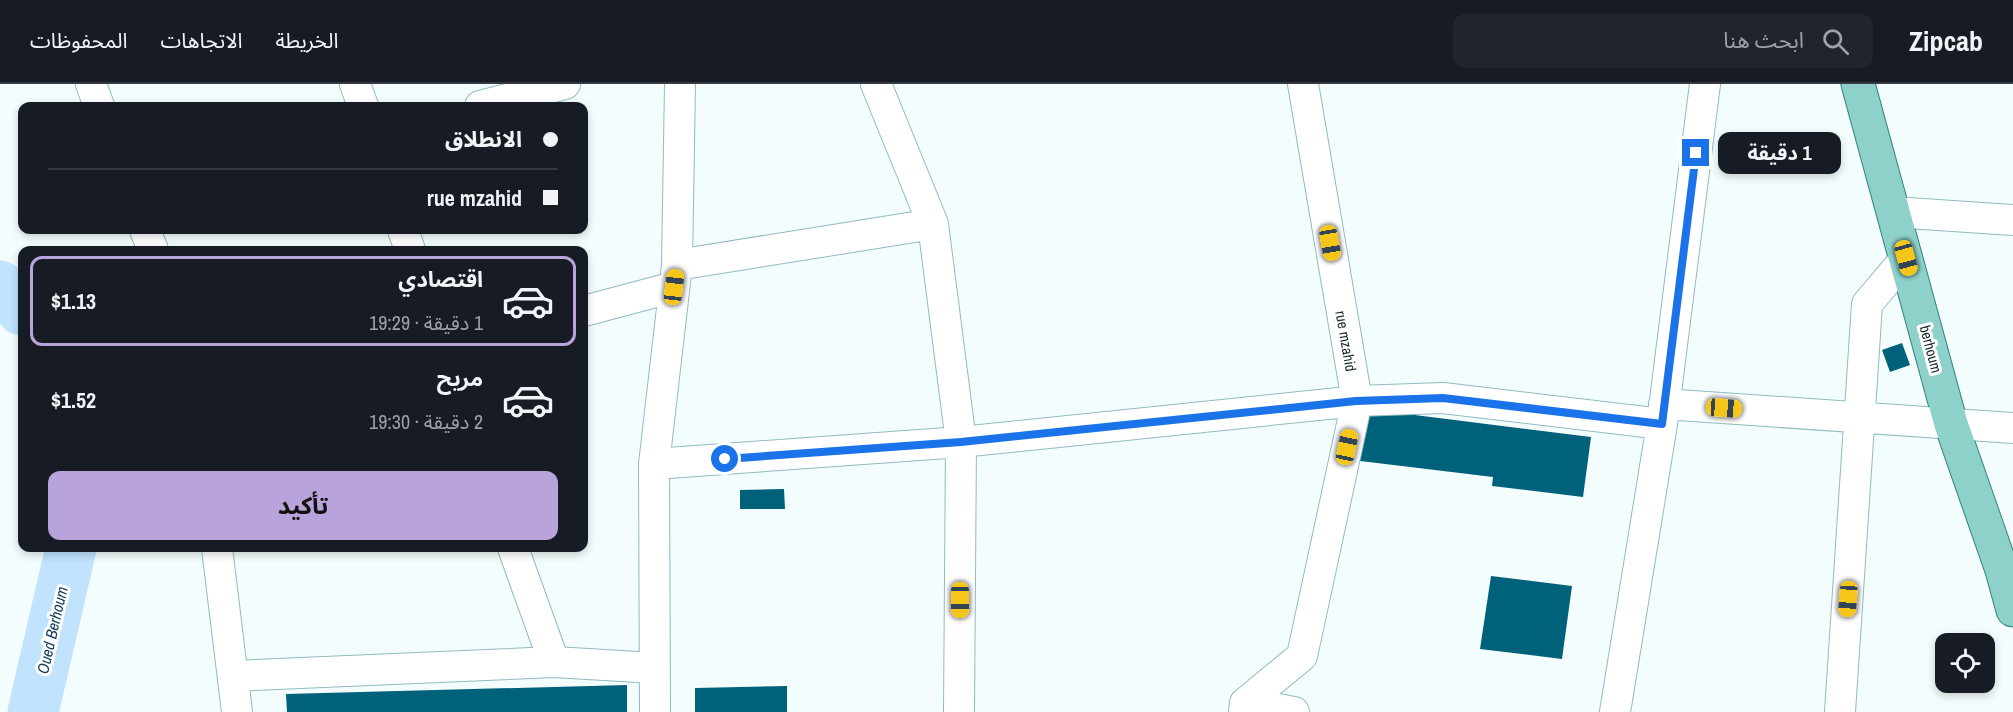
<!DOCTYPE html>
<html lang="ar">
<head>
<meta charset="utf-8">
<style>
	:root { --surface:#171b24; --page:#20242c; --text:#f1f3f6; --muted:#9ea1a6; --line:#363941; --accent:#b8a3da }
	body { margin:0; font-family:"Archivo Narrow","Noto Sans Arabic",sans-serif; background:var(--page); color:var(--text); direction:rtl; height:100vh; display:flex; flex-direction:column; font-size:22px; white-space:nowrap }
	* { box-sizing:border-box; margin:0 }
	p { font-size:20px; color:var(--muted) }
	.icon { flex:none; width:33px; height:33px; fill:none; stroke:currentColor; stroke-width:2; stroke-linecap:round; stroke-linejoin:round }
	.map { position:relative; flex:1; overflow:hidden; direction:ltr }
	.panel { position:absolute; left:18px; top:162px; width:570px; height:306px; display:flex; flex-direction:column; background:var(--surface); border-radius:12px; box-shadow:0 3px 9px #0003; direction:rtl }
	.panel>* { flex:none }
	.guide { position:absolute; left:18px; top:18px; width:570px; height:132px; border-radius:12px; box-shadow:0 3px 9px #0003; direction:rtl; display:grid; align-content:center; height:132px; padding:0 30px; background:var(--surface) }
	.buttons { position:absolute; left:1935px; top:549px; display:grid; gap:12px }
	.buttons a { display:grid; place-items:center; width:60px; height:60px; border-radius:12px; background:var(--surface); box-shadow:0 3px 9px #0003; font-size:30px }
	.end { position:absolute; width:27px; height:27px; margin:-14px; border:8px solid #1a73e8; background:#fff; box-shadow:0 0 0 3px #fff }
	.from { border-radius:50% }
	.bubble { position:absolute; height:42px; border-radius:12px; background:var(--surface); box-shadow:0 3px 9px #0003; font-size:20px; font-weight:700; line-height:42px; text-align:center; direction:rtl }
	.car { position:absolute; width:18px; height:36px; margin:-18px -9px; border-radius:8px; box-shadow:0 0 4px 2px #0007; background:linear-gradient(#f5c518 24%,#345 0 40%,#f5c518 0 76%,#345 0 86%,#f5c518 0) }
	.guide b { display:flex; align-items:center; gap:21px; height:57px; font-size:22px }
	.guide b+b { border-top:2px solid var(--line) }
	.guide i { width:15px; height:15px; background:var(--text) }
	ul { padding:10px 0 0; list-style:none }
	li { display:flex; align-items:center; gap:18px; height:90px; margin:0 12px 9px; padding:0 18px; border:3px solid transparent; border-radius:12px }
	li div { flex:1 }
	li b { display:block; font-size:22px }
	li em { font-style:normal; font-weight:700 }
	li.on { border-color:var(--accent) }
	li>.icon { width:54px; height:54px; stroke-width:1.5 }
	.action { display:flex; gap:12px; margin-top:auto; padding:12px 30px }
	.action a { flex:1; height:69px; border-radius:12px; background:var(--accent); color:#111; font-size:24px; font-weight:700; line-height:69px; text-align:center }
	header { display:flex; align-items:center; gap:36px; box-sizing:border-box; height:84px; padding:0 30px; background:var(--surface); border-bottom:2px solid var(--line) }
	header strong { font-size:28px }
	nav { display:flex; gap:33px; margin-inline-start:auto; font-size:21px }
	.search { width:420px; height:54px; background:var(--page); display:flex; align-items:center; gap:15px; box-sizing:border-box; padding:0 21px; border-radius:12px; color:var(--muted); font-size:22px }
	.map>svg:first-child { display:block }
</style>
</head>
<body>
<header>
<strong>Zipcab</strong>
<div class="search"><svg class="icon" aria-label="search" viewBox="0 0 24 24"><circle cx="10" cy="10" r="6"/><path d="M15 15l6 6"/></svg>ابحث هنا</div>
<nav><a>الخريطة</a><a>الاتجاهات</a><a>المحفوظات</a></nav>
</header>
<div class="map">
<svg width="2013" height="628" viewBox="0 0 2013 628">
	<rect width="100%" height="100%" fill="#f4fdfd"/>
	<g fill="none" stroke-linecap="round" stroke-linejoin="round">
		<path stroke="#c1e3fe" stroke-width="51" d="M0,202L22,226
			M33,628L71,464"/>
	</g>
	<path fill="#00617b" d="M1902,259L1910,281L1890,288L1882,266Z
		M1359,324L1591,353L1583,413L1492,402L1493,393L1352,376Z
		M784,405L785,425H740V406Z
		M1491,492L1572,502L1562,575L1480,565Z
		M627,601V628H287L286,610Z
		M787,602V628H695V604Z"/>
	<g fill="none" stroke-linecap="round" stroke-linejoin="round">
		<g stroke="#90bbc0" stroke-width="32">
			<path id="minor" d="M91,0L99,22
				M355,0L363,22
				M876,0L933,140L961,358L959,628
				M480,22L565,0
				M1893,128L2013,136
				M145,146L153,166
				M403,146L410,166
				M677,181L933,140
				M584,227L674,203
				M1664,320L2013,344
				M654,380L961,358L1357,317L1443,314L1662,340
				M217,464L237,628
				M513,464L554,578
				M233,592L554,578L655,584
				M1245,619L1294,628
				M655,628L654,380L677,181L680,0
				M1244,628L1245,619L1302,572L1357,317L1303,0
				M1615,628L1662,340L1705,0
				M1840,628L1867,220L1906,174"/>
		</g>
		<g stroke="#33827b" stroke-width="35">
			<path id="major" d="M1858,0L1951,340L2002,486L2013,526"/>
		</g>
		<use href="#minor" stroke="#fff" stroke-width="30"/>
		<use href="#major" stroke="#8dd1ca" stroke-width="33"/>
	</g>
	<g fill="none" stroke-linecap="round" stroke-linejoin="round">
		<path stroke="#1a73e8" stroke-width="8" d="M725,375L961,358L1356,317L1443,314L1662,340L1696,69"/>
	</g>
	<g text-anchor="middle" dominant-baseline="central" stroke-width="6" stroke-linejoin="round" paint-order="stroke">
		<g font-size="15" fill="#192a2c" stroke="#fff">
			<text transform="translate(1346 257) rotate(80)">rue mzahid</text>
			<text transform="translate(1931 265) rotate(75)">berhoum</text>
		</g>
		<g font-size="16" font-style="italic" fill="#113d5b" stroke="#fff">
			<text transform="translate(52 546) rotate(-77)">Oued Berhoum</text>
		</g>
	</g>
</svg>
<div class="buttons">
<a><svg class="icon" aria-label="locate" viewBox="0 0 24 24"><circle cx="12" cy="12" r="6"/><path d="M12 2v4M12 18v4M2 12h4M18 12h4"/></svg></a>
</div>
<i class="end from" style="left:725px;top:375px"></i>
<i class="end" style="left:1696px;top:69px"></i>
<div class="bubble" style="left:1718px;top:48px;width:123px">1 دقيقة</div>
<i class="car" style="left:1330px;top:159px;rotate:170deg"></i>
<i class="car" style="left:1906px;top:174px;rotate:165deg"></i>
<i class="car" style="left:674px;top:203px;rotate:7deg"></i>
<i class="car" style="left:1724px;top:324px;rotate:94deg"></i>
<i class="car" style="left:1347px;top:363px;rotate:12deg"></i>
<i class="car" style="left:1848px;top:515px;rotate:184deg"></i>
<i class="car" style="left:960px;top:516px;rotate:180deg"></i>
<div class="guide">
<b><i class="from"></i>الانطلاق</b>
<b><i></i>rue mzahid</b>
</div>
<section class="panel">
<ul>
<li class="on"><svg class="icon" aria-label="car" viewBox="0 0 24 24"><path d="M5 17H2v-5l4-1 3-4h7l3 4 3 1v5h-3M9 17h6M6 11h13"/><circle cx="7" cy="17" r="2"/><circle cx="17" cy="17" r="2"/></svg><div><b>اقتصادي</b><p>1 دقيقة · 19:29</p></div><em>$1.13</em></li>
<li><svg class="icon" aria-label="car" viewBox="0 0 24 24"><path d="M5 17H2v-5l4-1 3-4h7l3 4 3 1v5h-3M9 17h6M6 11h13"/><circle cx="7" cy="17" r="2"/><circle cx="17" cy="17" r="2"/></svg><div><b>مريح</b><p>2 دقيقة · 19:30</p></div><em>$1.52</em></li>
</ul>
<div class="action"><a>تأكيد</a></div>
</section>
</div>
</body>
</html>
